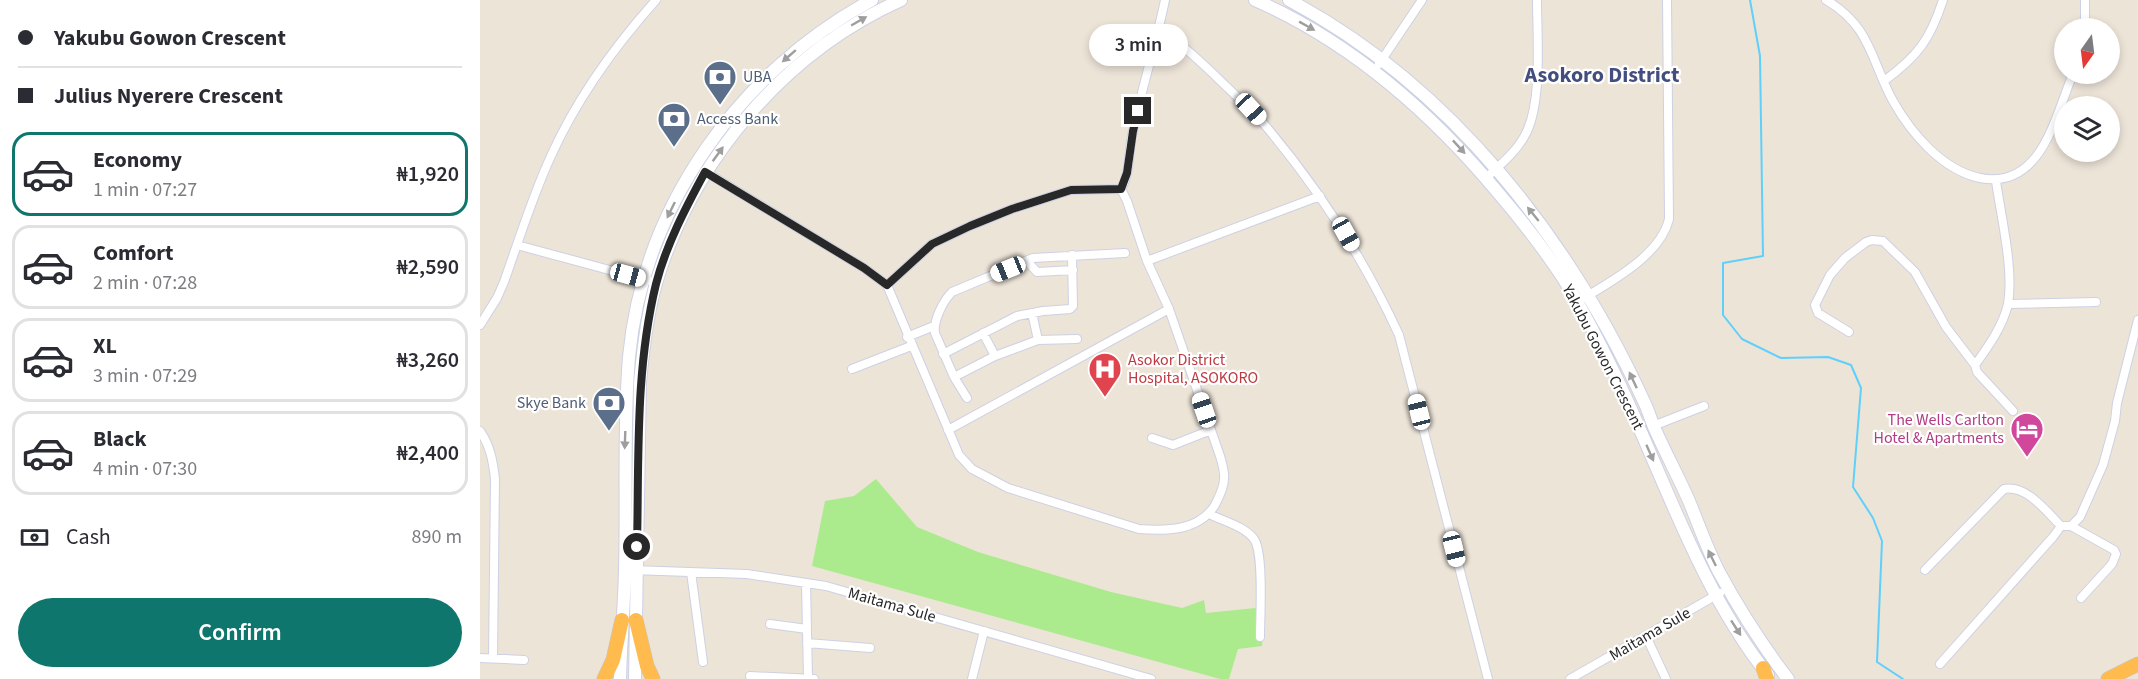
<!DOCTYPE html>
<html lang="en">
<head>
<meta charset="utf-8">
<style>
	:root { --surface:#fff; --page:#f2f2f3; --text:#2b2b33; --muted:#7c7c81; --line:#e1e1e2; --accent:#0f766e }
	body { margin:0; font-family:"Source Sans 3",sans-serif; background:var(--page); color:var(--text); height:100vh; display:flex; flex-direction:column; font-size:22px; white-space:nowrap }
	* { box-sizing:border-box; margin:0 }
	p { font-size:20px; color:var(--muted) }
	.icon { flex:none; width:33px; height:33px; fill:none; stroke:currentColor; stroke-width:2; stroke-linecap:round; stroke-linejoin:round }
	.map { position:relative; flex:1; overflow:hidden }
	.panel { display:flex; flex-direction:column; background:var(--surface); width:480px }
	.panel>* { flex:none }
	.top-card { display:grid; align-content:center; height:132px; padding:0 18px; background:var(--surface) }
	.needle { width:39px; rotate:194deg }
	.buttons { position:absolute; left:1574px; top:18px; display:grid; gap:12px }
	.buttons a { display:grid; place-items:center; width:66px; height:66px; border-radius:50%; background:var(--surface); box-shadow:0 3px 9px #0003; font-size:30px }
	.end { position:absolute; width:27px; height:27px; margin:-14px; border:8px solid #282828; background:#fff; box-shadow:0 0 0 3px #fff }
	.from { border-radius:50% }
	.bubble { position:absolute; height:42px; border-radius:21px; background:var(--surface); box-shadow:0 3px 9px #0003; font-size:20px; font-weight:600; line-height:42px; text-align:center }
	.car { position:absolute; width:18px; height:36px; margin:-18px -9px; border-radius:8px; box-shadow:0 0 4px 2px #0007; background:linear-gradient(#fff 24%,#345 0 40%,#fff 0 76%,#345 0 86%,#fff 0) }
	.top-card b { display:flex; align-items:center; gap:21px; height:57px; font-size:22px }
	.top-card b+b { border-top:2px solid var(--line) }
	.top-card i { width:15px; height:15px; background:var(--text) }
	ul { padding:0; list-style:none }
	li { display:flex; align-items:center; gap:18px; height:84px; margin:0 12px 9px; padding:0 6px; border:3px solid var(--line); border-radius:18px }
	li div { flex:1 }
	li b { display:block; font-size:22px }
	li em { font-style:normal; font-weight:600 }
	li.on { border-color:var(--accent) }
	li>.icon { width:54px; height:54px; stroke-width:1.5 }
	.pay { display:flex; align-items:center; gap:15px; height:66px; padding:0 18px; font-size:22px }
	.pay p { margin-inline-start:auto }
	.cta { display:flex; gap:12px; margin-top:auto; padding:12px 18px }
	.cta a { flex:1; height:69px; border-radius:36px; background:var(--accent); color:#fff; font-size:24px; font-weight:600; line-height:69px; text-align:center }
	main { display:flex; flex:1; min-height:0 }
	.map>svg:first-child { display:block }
</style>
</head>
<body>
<main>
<section class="panel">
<div class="top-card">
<b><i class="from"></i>Yakubu Gowon Crescent</b>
<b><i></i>Julius Nyerere Crescent</b>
</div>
<ul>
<li class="on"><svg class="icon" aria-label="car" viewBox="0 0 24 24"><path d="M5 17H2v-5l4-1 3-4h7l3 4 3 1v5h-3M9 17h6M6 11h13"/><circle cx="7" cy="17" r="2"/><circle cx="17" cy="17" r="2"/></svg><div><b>Economy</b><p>1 min · 07:27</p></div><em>₦1,920</em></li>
<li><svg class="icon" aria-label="car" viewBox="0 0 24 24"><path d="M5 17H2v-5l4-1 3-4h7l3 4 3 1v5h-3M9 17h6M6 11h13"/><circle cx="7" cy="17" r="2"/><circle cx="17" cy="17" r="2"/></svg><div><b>Comfort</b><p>2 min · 07:28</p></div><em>₦2,590</em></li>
<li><svg class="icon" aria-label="car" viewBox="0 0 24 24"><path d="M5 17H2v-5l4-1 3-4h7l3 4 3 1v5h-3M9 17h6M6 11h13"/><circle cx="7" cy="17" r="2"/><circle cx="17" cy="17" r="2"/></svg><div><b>XL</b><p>3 min · 07:29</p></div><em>₦3,260</em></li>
<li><svg class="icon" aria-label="car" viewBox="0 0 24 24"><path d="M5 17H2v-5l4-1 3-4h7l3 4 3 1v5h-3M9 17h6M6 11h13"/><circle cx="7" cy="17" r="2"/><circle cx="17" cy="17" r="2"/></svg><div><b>Black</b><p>4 min · 07:30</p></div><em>₦2,400</em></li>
</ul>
<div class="pay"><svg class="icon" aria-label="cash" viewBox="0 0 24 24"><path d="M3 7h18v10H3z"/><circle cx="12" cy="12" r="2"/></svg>Cash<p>890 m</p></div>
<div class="cta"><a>Confirm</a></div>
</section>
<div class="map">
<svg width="1658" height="679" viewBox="0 0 1658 679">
	<rect width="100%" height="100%" fill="#ede4d8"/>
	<path fill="#acea8e" d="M396,479L437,527L498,552L631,592L702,608L724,600L726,613L785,607L782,646L758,649L749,679H740L332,566L345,501L374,496Z"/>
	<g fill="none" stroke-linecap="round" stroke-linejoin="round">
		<path stroke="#5ed0fb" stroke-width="2" d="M1270,0L1280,56L1283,256L1243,263V315L1262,339L1301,358L1348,357L1371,365L1381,388L1373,487L1393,518L1402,541L1397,662L1423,679"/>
		<g stroke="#cdd1e4" stroke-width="10">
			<path id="minor" d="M1346,0C1391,26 1391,61 1413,101C1431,133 1462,170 1500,178C1562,190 1575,116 1593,74
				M1605,0V28
				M679,29C705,46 726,67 748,88C760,100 773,111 784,124C838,188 884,259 919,335L1008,679
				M899,64L942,0
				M1404,81C1438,56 1450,40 1463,0
				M224,171L384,268L407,285L479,455L492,469L528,488L659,529C687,531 719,531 735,505C739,497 744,488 744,479C745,472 742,463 740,456L689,309L667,261L647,201L641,189C651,172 648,150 653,131C662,87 676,44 685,0
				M1006,178C1019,166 1035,153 1044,137C1063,106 1057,37 1057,0
				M37,245L170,281
				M547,261L557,272L593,270
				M667,261L840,196
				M407,285L452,244L490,226L532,209L591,190L641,189
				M1104,298C1134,280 1181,254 1189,219L1187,0
				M1528,304L1616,302
				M552,313L558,340
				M0,325L17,298L24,282C39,240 52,197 71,156C97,98 134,47 176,0
				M1369,332L1338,313L1335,305L1350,275L1365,258L1386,242L1392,240L1403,241L1435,272L1466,327L1495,365L1497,372L1533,411
				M503,333L515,356
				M427,337L454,326
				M463,354L537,316L563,311L590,309L593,306L592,255
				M1495,365C1508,347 1523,326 1528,304C1534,269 1521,217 1516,181
				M372,369L431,346
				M474,377L515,356L558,340L597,339
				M487,398L474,377L455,333C453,321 463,301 472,292L553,258L645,253
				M1173,426L1224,406
				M468,430L689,309
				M0,431C10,445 13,461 15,479L13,658
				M672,438L693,445L731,430
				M729,514C743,521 764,526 774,539C784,553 780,617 780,637
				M1591,526L1600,517L1623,465L1635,421L1637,403L1658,320
				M152,570L267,574L346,586L671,679
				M1445,570L1524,489C1547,485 1566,511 1581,526H1591L1634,550L1636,554L1632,564L1601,598
				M211,572L223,662
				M326,583L328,678
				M290,624L327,629
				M1166,636L1186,679
				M327,643L390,648
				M0,658L44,660
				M1460,664L1573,537L1581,526
				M270,676L334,679
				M492,679L504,631
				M1090,679L1240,593"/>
		</g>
		<g stroke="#cdd1e4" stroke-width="14">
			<path id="secondary" d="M775,0C873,43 952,113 1020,195C1043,222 1064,249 1083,278C1107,316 1127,357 1146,398C1189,492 1223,593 1288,675
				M809,0C971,86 1091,241 1166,406C1169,413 1171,420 1174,427C1185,452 1198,476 1209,501C1219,525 1227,549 1239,572C1259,609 1282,645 1308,679
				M140,679C141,643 144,606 145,570C147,499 143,428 149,357C163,206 260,71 392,0
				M155,679L160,383C163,349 167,313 177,280C214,159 305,52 421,0"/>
		</g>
		<g stroke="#c7c7c7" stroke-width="15">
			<path id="trunk" d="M156,620L167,666L173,679
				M1283,668L1287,679
				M124,679L133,660L142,620
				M1628,679L1658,664"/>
		</g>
		<use href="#minor" stroke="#fff" stroke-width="8"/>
		<use href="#secondary" stroke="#fff" stroke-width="12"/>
		<use href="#trunk" stroke="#ffbb4e" stroke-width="14"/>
	</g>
	<defs><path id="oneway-solid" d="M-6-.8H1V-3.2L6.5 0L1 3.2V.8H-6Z" transform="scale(1.5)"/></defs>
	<g fill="#9e9e9e">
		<use href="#oneway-solid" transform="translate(379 21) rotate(-30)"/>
		<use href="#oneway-solid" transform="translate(827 26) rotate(29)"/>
		<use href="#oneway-solid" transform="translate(309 56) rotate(139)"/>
		<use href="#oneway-solid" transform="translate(979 147) rotate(47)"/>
		<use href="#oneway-solid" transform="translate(238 154) rotate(-54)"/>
		<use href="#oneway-solid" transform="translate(191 210) rotate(116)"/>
		<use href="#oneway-solid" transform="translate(1053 214) rotate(-129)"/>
		<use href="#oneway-solid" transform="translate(1153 380) rotate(-115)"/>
		<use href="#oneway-solid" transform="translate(145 440) rotate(92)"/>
		<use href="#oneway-solid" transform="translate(1170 453) rotate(66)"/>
		<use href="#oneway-solid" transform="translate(1232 558) rotate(-116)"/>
		<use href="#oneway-solid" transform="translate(1256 628) rotate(57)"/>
	</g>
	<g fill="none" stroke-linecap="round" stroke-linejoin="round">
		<path stroke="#282828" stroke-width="8" d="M157,547C159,459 155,370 176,284C186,245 206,207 225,172L384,268L407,285L452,244L490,226L532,209L591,190L641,189L647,173L653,131L658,111"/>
	</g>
	<defs>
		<g id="bank-pin" transform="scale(1.725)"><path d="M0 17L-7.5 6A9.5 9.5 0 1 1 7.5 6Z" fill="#5c6f8a" stroke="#fff"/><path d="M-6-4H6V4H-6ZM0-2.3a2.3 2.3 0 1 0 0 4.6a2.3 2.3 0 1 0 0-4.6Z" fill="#fff"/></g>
		<g id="hospital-pin" transform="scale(1.725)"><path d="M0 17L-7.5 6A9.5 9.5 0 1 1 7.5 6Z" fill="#e0444e" stroke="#fff"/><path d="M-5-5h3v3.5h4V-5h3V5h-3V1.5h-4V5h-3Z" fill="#fff"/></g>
		<g id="hotel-pin" transform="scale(1.725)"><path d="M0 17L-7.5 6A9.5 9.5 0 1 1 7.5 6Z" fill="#d1479c" stroke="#fff"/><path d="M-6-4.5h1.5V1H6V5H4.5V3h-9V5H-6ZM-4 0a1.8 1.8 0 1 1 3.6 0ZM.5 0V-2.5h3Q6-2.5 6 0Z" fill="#fff"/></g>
	</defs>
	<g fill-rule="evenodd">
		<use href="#bank-pin" x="240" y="77"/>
		<use href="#bank-pin" x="194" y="119"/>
		<use href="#hospital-pin" x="625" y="369"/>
		<use href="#bank-pin" x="129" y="403"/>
		<use href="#hotel-pin" x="1547" y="429"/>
	</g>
	<g text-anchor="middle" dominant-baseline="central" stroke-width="4.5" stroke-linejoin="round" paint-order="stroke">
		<g font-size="16" fill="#4e5e75" stroke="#fff" text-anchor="start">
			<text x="263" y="77">UBA</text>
			<text x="217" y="119">Access Bank</text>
			<text x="106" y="403" text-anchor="end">Skye Bank</text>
		</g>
		<g font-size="16" fill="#282828" stroke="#fff">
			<text transform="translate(1123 357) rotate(63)">Yakubu Gowon Crescent</text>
			<text transform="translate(412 605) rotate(16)">Maitama Sule</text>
			<text transform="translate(1170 634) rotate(-30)">Maitama Sule</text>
		</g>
		<g font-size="16" fill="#be3a42" stroke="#fff" text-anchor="start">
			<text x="648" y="360">Asokor District<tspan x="648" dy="18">Hospital, ASOKORO</tspan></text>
		</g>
		<g font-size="16" fill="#b23c85" stroke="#fff" text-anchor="end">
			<text x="1524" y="420">The Wells Carlton<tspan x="1524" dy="18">Hotel &amp; Apartments</tspan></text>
		</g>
		<g font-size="22" font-weight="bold" fill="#444e7e" stroke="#fff">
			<text x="1122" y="75">Asokoro District</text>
		</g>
	</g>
</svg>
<div class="buttons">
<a><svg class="needle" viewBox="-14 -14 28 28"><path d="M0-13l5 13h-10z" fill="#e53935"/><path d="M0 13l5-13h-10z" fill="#7c7c81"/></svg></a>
<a><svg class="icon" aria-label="layers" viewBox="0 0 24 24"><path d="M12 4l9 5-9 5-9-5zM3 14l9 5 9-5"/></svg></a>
</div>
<i class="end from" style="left:157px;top:547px"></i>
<i class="end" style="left:658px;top:111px"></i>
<div class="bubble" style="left:609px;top:24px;width:99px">3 min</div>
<i class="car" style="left:771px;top:109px;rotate:137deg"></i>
<i class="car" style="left:866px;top:234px;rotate:151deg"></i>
<i class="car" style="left:528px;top:269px;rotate:248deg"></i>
<i class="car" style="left:148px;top:275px;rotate:105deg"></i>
<i class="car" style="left:724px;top:410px;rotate:341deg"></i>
<i class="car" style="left:939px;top:412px;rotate:346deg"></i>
<i class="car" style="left:974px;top:549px;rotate:166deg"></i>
</div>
</main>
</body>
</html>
